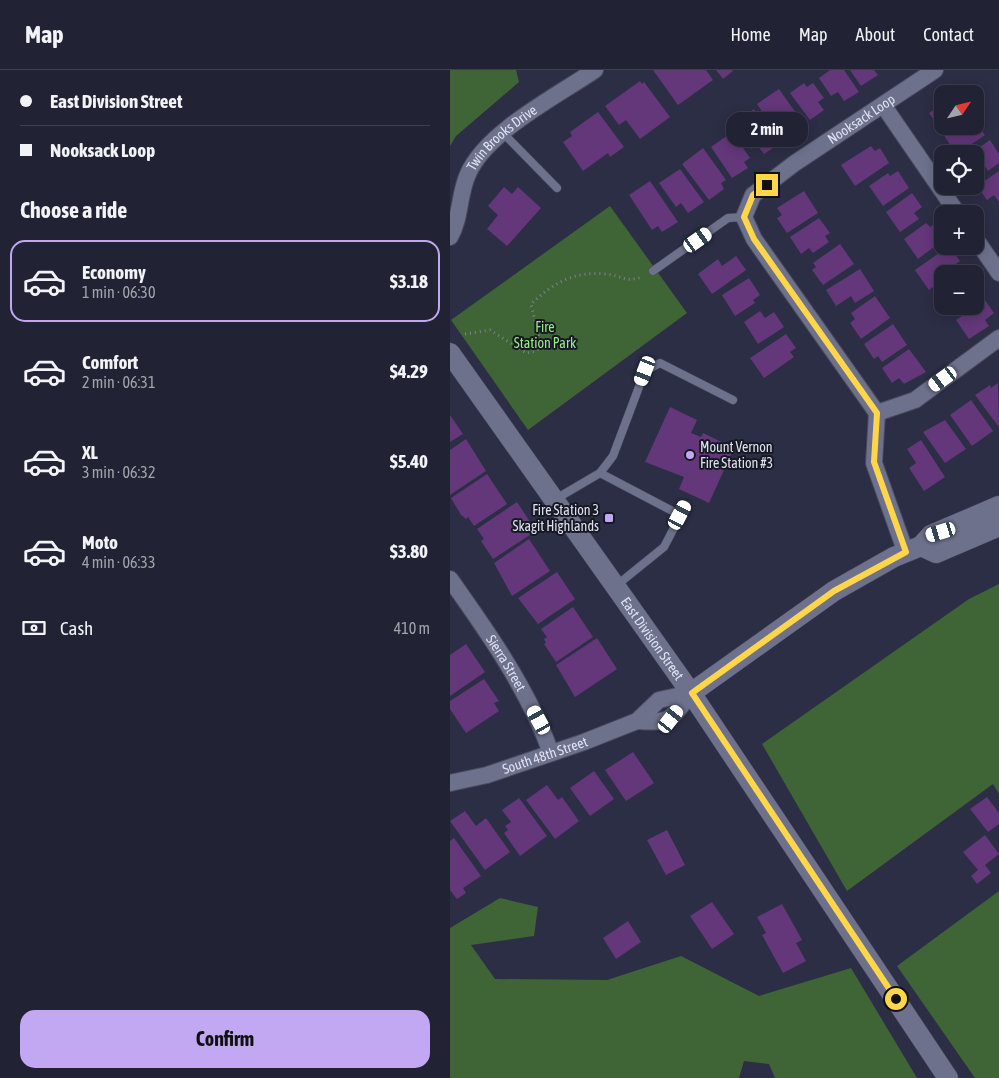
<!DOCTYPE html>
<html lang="en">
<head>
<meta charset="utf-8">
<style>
	:root { --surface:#212234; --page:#292a3c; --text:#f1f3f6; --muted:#a2a4ac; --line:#3e3f4f; --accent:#c2a8f3 }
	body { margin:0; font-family:"Asap Condensed",sans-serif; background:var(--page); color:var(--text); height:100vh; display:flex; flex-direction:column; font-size:19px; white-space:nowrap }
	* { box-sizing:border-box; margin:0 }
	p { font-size:16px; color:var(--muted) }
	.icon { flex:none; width:28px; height:28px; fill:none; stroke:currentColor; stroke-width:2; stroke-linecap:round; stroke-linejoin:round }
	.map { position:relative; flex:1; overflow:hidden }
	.panel { display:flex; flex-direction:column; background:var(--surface); width:450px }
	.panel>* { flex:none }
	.banner { display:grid; align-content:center; height:110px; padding:0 20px; background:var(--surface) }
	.needle { width:32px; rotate:55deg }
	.tools { position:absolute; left:484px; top:15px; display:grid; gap:10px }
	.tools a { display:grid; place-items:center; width:50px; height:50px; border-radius:10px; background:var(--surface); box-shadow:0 2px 12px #0003,0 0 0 1px var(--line); font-size:25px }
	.end { position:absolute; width:22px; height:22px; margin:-11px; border:6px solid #ffd54a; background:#111; box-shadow:0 0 0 2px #111 }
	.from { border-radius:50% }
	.bubble { position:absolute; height:35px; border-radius:15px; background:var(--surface); box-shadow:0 2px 12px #0003,0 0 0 1px var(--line); font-size:16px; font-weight:700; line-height:35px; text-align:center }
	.car { position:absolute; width:15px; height:30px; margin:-15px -8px; border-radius:6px; box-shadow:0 0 4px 1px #0007; background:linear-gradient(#fff 24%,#345 0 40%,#fff 0 76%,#345 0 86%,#fff 0) }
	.banner b { display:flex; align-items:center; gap:18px; height:48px; font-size:19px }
	.banner b+b { border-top:1px solid var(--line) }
	.banner i { width:12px; height:12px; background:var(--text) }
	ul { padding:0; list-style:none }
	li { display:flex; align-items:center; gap:15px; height:82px; margin:0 10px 8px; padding:0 10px; border:2px solid transparent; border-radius:15px }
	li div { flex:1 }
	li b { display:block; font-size:19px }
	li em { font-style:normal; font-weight:700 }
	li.current { border-color:var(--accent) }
	li>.icon { width:45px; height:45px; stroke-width:1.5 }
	h2 { padding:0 20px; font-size:22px; line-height:60px }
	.pay { display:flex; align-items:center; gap:12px; height:55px; padding:0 20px; font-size:19px }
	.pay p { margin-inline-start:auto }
	.primary-button { display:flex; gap:10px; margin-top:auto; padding:10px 20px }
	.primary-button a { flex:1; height:58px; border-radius:15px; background:var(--accent); color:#111; font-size:20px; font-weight:700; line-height:58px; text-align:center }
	header { display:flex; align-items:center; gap:30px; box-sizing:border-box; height:70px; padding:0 25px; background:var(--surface); border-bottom:1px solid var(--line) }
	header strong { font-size:24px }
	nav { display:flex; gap:28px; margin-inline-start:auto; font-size:18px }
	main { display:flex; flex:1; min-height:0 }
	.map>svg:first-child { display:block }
</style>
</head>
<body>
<header>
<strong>Map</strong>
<nav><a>Home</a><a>Map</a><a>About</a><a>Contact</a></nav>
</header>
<main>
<section class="panel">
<div class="banner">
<b><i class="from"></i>East Division Street</b>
<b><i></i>Nooksack Loop</b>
</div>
<h2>Choose a ride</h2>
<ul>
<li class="current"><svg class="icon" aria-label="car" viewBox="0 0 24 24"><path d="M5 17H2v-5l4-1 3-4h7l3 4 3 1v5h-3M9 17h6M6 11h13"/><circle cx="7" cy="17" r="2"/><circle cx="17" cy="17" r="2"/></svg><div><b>Economy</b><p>1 min · 06:30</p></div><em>$3.18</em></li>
<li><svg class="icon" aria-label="car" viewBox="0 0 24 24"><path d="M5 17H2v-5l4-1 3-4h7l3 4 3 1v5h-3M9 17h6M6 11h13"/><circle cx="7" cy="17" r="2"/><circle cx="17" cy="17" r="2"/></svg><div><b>Comfort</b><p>2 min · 06:31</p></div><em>$4.29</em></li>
<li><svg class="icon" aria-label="car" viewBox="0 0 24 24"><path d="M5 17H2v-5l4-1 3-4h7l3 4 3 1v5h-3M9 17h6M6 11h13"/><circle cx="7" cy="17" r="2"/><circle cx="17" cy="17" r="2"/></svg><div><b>XL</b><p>3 min · 06:32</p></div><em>$5.40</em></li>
<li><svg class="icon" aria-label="car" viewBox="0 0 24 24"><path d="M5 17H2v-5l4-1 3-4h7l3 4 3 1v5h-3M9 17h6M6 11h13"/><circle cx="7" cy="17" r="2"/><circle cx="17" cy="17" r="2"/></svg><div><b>Moto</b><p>4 min · 06:33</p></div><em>$3.80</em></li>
</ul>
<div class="pay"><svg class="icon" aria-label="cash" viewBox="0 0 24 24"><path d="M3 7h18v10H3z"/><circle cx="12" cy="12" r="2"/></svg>Cash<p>410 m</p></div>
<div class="primary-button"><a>Confirm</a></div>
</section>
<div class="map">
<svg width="549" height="1008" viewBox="0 0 549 1008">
	<rect width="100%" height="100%" fill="#2c2e46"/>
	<path fill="#3f6435" d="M0,0H66L69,12L6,66L0,76Z
		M160,136L237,243L78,360L1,250Z
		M549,514V724L543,714L397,821L312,674L519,529Z
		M549,821V1008H525L447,896Z
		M50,828L88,837L84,866L21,875L45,909L157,910L231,886L309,926L401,898L467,1008H325L319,994L294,991L289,1008H0V858Z"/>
	<path fill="#633779" d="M203,0H256L263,10L228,35Z
		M266,0H282L283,1L273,9Z
		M380,0H394L409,22L394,31L388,22L381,26L369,8Z
		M400,0H424L428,5L411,16Z
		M190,11L192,14L194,12L220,47L190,69L176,50L169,55L155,36Z
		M354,13L357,17L363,13L374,28L368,32L374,40L360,50L340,23Z
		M329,19L346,43L341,47L351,61L333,73L307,34Z
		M492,25V56L490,58L479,43L488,37L484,31Z
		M304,39L329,74L314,84L307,75L301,79L283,54Z
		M148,42L174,77L160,87L158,83L133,101L113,72L122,66L120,62Z
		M525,51L535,65L510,82L506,76L503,79L493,64L504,56H525Z
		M282,62L300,88L294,92L298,98L282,108L261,77Z
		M540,70L549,84V93L538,101L533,93L525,98V84H520Z
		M421,76L425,81L430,78L439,93L405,116L391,95Z
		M253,78L276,110L271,113L274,119L259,130L232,94Z
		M230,99L254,132L238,143L231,133L226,137L209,113Z
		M448,101L459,118L433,136L419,116L438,103L440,106Z
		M549,101V132L544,125L537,130L527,116Z
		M200,111L228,152L212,162L208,156L202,160L179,125Z
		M54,117L62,124L68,117L91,138L57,176L37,159L48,145L38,136Z
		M354,121L368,143L337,163L327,148L332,145L327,138Z
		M462,123L472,137L464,143L469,149L450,162L436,142Z
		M369,148L380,163L375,166L379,172L363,183L359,178L351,184L340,167Z
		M476,153L480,157L486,153L492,163V171L468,189L454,169Z
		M390,174L404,194L373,215L362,200L366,197L363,193Z
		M499,176L510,191L501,198L504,202L492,204V210L479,220L465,200Z
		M286,186L296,200L262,224L248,204L268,189L272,196Z
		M410,199L424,221L405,233L401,226L386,236L376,220Z
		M299,208L310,225L303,230L305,233L285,246L272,225Z
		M525,213L532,224L525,229Z
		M425,226L440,248L411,269L400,253L405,249L401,243Z
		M535,230L544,243L535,250L539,256L519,269L506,250Z
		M498,236H513L503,243Z
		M310,241L315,248L324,242L334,257L308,274L294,252Z
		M443,254L457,275L432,292L428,286L424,289L414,274Z
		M336,264L346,278L340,282L344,287L314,308L300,288Z
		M459,279L476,302L454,314L449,308L442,313L432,298Z
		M548,313L549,355L548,356L525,325L540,315L541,318Z
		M521,330L543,361L522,376L500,345Z
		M220,337L247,350L241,363L251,367L253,363L284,378L259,433L229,419L234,407L195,392Z
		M0,345L13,364L0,372Z
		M495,350L516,379L495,393L473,362Z
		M16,369L36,401L0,425V380Z
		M471,370L495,407L474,421L459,398L466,393L457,379Z
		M37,404L57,434L24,456L18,447L16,449L11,445L1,428Z
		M67,432L86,461L43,489L31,471L34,469L27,459Z
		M79,469L100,501L62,526L44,493Z
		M107,502L125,529L88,554L68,528Z
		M123,537L143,567L106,592L94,574L96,573L94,569L97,567L91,559Z
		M147,568L167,599L125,627L106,595Z
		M16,574L35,602L0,626V585Z
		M34,609L49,631L44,633L49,641L16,663L0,639V631Z
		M183,682L204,713L176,731L155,700Z
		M144,701L164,729L140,746L120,718Z
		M97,715L108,730L112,727L129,751L105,769L76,730Z
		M537,727L549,743V754L538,762L520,739Z
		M69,728L97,766L70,786L54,763L58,760L55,756L61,752L52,740Z
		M15,741L26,756L36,748L60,782L35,800L0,751Z
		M217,760L235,795L216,805L197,770Z
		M535,765L549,784L535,795L541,803L527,814L521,806L528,800L513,782Z
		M4,768L31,806L13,818L16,823L7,829L0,820V771Z
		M262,832L284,864L262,879L240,846Z
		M332,834L352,870L346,873L356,891L333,903L312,865L316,863L307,847Z
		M178,851L191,872L166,889L153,868Z"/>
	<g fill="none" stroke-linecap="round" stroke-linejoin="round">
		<g stroke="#4a4b5f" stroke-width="9">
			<path id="service" d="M52,62L107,118
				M203,201L278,148L294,147
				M150,403L230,445
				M104,430L150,403L163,386L195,301L210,293L283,330
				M167,515L214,477L236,435"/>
		</g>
		<g stroke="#4a4b5f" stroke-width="18">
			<g id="minor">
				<path d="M433,35L508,144"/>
				<path id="s1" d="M0,167C11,148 9,123 18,104C36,62 107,26 145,0"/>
				<path d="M525,168L549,203"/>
				<path d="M427,343L465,330L549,268"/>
				<path id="s2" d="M456,483L424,393L427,343L304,169L294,147L303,125L345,93L485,0"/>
				<path id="s3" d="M0,509C39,564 78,619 101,683"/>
				<path d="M187,651C223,653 220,650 241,623"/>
				<path id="s4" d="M0,713L37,705L134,672L187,651L209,630L241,623"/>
			</g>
		</g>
		<g stroke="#4a4b5f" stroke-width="21">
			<g id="tertiary">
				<path id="s5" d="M0,283L241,623L498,1008"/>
				<path d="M471,476L486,483L549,456"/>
				<path d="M241,623L384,521L444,487L471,476L481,465L549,436"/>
			</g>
		</g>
		<path stroke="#7f8195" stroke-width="3" stroke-dasharray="1 4" stroke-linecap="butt" d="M15,264L40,260L76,283L87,281L90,271L81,234C103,213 124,201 155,204C173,205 171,213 193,207"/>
		<use href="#service" stroke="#6e718c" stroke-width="8"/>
		<use href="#minor" stroke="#6e718c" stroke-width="16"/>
		<use href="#tertiary" stroke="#6e718c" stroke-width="20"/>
	</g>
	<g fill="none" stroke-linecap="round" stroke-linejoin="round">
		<path stroke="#ffd54a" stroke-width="6" d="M317,115L303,125L294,147L304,169L427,343L424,392L456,482L384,521L242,623L446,929"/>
	</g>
	<g fill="#c2a8f3" stroke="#161822" stroke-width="2">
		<circle cx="240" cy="385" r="5"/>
		<rect x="154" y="443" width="10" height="10" rx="2.5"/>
	</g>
	<g text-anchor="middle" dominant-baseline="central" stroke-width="4" stroke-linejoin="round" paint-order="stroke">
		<g font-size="14" fill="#dfe1f1" stroke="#161822">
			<text stroke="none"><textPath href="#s2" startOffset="539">Nooksack Loop</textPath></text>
			<text stroke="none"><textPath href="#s1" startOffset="116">Twin Brooks Drive</textPath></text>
			<text stroke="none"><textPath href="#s5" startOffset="350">East Division Street</textPath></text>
			<text stroke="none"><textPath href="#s3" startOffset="101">Sierra Street</textPath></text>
			<text stroke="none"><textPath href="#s4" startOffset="99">South 48th Street</textPath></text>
		</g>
		<g font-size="14" fill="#9fea8d" stroke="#161822">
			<text x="95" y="257">Fire<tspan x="95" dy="16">Station Park</tspan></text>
		</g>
		<g font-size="14" fill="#dfe1f1" stroke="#161822" text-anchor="start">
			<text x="250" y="377">Mount Vernon<tspan x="250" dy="16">Fire Station #3</tspan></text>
			<text x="149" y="440" text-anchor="end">Fire Station 3<tspan x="149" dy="16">Skagit Highlands</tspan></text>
		</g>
	</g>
</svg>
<div class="tools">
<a><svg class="needle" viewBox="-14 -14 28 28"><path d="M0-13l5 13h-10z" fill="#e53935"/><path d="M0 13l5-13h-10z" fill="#a2a4ac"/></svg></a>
<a><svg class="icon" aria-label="locate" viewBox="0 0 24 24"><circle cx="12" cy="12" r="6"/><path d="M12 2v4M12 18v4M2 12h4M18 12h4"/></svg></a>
<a>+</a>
<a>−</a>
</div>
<i class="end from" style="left:446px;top:929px"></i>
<i class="end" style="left:317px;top:115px"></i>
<div class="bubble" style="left:276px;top:42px;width:82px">2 min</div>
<i class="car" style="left:248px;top:170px;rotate:55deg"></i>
<i class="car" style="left:195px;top:301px;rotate:201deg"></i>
<i class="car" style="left:493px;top:309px;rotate:234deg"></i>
<i class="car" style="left:230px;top:445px;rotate:28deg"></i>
<i class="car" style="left:491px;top:462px;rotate:253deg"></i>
<i class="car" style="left:221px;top:649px;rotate:38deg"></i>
<i class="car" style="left:89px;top:650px;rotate:331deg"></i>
</div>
</main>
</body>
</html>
